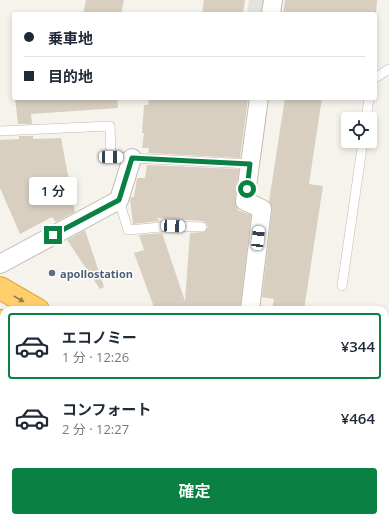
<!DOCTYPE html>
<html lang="ja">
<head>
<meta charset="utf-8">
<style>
	:root { --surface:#fff; --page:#f6f6f7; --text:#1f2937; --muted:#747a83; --line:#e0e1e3; --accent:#0b8043 }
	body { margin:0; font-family:"Open Sans","Noto Sans JP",sans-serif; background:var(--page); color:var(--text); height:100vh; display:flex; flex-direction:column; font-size:15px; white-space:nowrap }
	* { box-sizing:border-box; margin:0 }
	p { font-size:13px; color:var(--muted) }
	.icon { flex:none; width:22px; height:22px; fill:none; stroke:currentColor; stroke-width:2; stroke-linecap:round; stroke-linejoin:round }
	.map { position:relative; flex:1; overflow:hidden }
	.drawer { position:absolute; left:0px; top:306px; width:389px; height:216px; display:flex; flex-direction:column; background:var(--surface); border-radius:12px 12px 0 0; box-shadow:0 2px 6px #0003 }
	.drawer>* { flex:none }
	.guide { position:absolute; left:12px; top:12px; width:365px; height:88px; border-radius:4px; box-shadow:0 2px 6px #0003; display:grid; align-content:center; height:88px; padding:0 12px; background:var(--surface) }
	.buttons { position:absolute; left:341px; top:112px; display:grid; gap:8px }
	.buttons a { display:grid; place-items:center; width:36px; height:36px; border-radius:4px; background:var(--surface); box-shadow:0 2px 6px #0003; font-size:20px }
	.end { position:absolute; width:18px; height:18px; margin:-9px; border:5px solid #0b8043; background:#fff; box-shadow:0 0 0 2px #fff }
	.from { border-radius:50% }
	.bubble { position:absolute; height:28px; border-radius:4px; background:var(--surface); box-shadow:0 2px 6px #0003; font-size:13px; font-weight:600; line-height:28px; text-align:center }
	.car { position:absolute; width:12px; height:24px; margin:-12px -6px; border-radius:5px; box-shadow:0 0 3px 1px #0007; background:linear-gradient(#fff 24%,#345 0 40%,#fff 0 76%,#345 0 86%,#fff 0) }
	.guide b { display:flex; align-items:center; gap:14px; height:38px; font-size:15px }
	.guide b+b { border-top:1px solid var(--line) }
	.guide i { width:10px; height:10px; background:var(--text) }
	ul { padding:7px 0 0; list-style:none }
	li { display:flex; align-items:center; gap:12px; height:66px; margin:0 8px 6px; padding:0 4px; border:2px solid transparent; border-radius:4px }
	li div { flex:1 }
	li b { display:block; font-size:15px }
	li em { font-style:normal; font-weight:600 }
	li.on { border-color:var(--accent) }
	li>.icon { width:36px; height:36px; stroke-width:1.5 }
	.button { display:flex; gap:8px; margin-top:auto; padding:8px 12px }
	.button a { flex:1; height:46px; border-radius:4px; background:var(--accent); color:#fff; font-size:16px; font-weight:600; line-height:46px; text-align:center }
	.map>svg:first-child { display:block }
</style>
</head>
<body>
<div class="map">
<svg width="389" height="522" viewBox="0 0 389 522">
	<rect width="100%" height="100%" fill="#f6f3ec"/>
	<path fill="#e5e3e0" d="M249,0H267L266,14H247Z"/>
	<path fill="#d8cfc1" d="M86,0H124L121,14H83Z
		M204,0H245L243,14H202Z
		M285,0H377L376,14H283Z
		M15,98H117L118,108L31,114L32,124H18Z
		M149,98H248L240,158L148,153L149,148H142L144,133H142L144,105H148Z
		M285,98H322L309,184L323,186L304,310H272L274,299L262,297L272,210L269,201Z
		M19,136H33V139L61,138L75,212L56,222L52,217L20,234L0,188V140L19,139Z
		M147,165L239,169L235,200L236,206L238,210L251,215L240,310H155L134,253L144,250L139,235L162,233L185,301L190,233L204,232L208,227L205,222L202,221L157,218L159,221L133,224L130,200L131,197H134L137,178H145Z
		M85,230L104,287L100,289L67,240Z"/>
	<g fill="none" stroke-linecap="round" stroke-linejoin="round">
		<g stroke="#c2bbae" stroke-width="10">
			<path id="lane" d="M375,78L389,69
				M366,119L369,98
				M0,131L110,126L111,157L250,164
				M119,200L128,230L173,226L202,227
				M342,286L363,141
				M0,393L4,392
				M0,456L4,455"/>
		</g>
		<g stroke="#c2bbae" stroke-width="20">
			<path id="street" d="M271,14L273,0
				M0,264L119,200L132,158
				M250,310L262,209L245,201L259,98
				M385,464L389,463
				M113,518L115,522
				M0,520L5,518"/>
		</g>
		<g stroke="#e0a43c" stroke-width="24">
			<path id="highway" d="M0,288L38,310
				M0,321L4,323
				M385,509L389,511
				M339,518L346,522"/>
		</g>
		<use href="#lane" stroke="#fff" stroke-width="9"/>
		<use href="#street" stroke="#fff" stroke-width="18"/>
		<use href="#highway" stroke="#ffcf6e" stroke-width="22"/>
	</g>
	<defs><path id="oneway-solid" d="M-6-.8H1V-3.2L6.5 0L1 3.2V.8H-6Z"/></defs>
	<use fill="#937c4e" href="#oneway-solid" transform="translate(19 299) rotate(30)"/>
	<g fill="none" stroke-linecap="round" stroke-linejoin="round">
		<path stroke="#0b8043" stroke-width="5" d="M53,235L119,200L132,158L250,164L247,189"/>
	</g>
	<circle fill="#5c6f8a" stroke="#fff" stroke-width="1.5" cx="52" cy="273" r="4"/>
	<g text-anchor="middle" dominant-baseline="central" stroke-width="3" stroke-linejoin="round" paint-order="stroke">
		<g font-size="11" font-weight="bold" fill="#4e5e75" stroke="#fff" text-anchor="start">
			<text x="60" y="273">apollostation</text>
		</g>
	</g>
</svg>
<div class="buttons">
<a><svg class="icon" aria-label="locate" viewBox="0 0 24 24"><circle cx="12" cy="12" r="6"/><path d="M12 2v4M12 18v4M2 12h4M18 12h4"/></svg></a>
</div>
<i class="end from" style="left:247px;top:189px"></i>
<i class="end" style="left:53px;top:235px"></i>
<div class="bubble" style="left:29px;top:177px;width:48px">1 分</div>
<i class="car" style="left:111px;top:157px;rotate:91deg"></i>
<i class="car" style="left:173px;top:226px;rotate:93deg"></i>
<i class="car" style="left:258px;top:238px;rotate:6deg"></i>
<div class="guide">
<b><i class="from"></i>乗車地</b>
<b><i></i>目的地</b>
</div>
<section class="drawer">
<ul>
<li class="on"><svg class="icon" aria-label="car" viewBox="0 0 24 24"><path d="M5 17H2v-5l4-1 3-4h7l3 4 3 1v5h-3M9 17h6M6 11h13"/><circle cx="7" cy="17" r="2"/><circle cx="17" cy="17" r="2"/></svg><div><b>エコノミー</b><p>1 分 · 12:26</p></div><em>¥344</em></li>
<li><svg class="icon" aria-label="car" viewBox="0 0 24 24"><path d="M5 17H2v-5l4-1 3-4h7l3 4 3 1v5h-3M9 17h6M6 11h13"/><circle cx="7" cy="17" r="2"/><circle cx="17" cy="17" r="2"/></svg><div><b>コンフォート</b><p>2 分 · 12:27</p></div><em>¥464</em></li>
</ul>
<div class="button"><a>確定</a></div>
</section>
</div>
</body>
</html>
